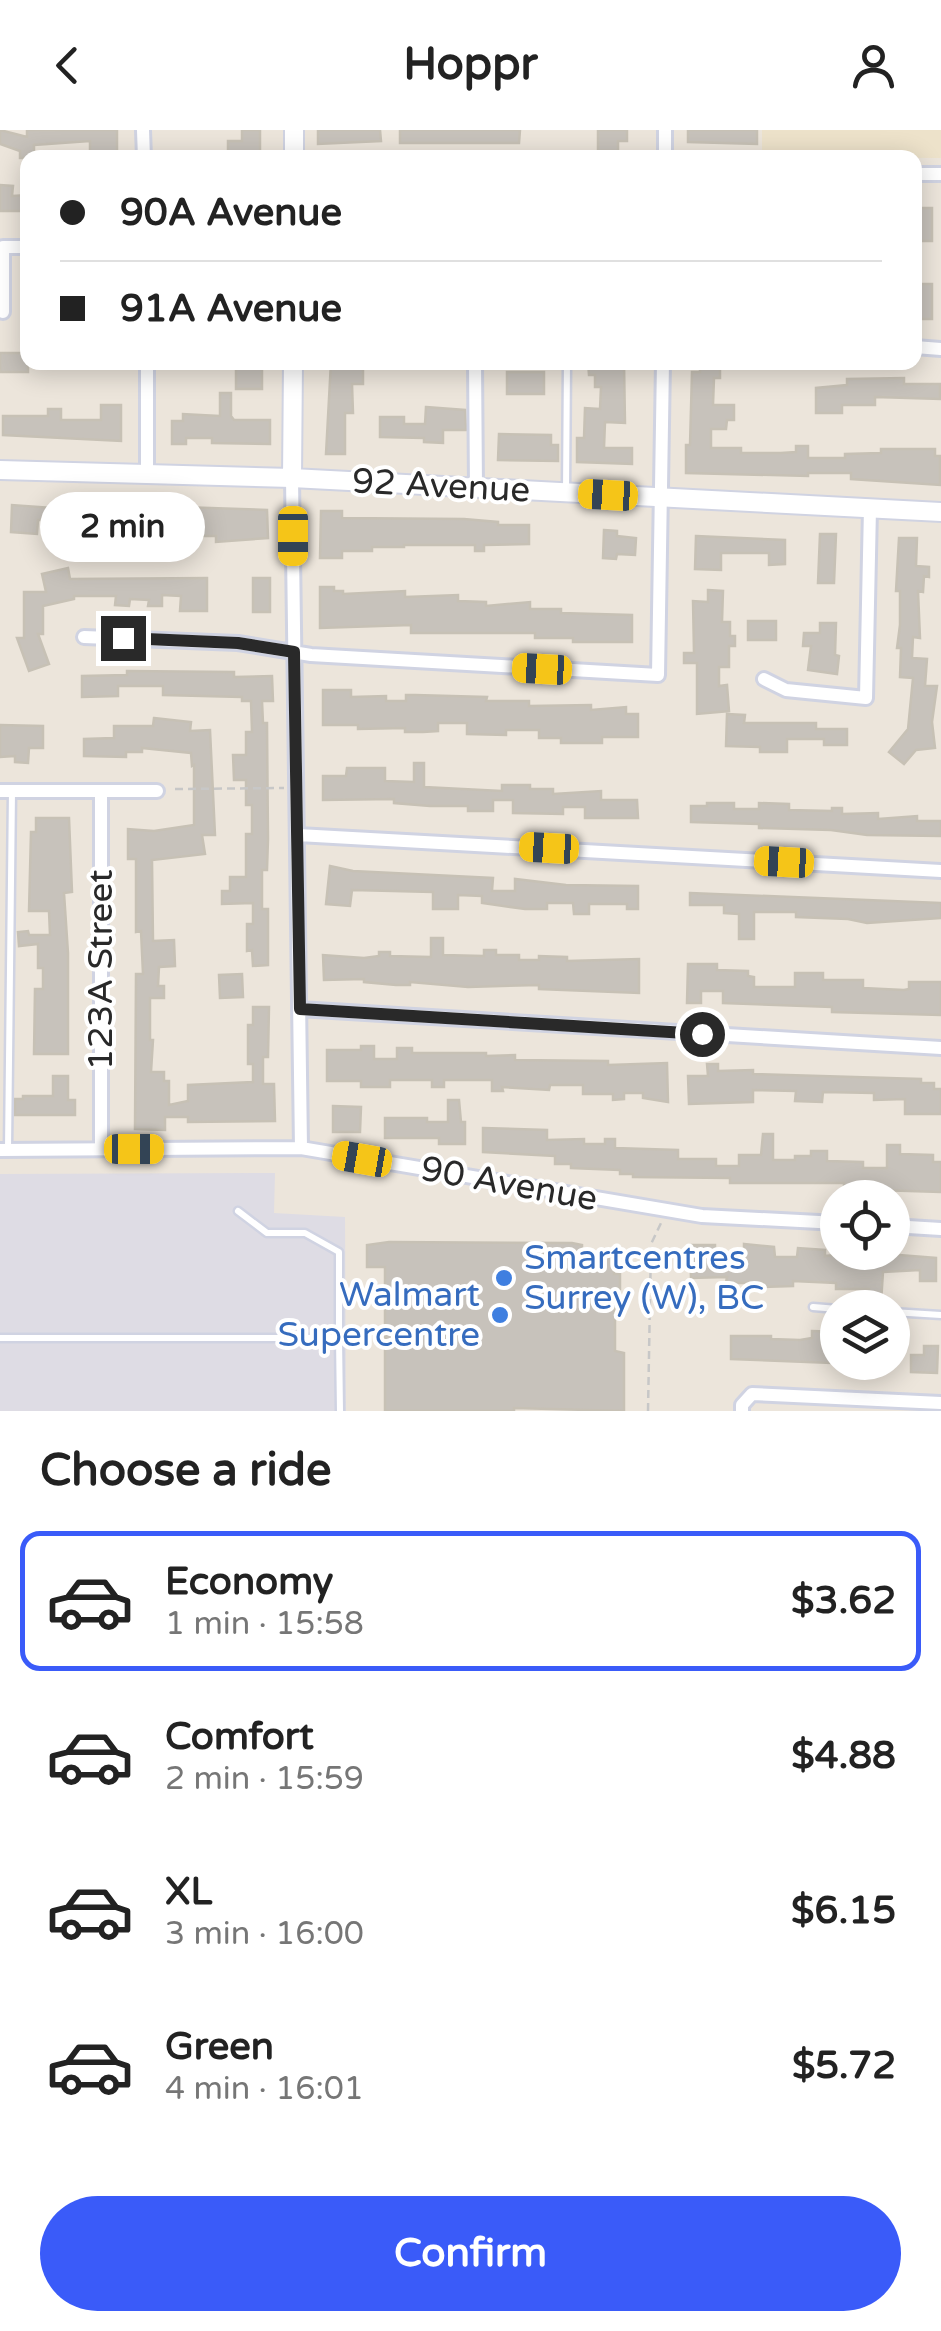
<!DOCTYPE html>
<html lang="en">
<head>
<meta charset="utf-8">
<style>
	:root { --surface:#fff; --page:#f6f6f6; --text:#222; --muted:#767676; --line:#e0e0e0; --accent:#3a5bf9 }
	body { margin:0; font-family:"Varela Round",sans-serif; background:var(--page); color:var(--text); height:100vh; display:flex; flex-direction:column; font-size:38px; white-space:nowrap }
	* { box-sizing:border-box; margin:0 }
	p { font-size:32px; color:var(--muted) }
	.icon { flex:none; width:55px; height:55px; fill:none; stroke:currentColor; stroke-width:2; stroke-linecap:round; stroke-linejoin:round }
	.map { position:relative; height:1281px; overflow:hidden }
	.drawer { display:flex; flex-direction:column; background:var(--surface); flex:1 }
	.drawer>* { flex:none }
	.top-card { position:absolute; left:20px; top:20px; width:902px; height:220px; border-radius:20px; box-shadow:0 5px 25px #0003; display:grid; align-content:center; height:220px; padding:0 40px; background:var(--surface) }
	.buttons { position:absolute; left:820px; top:1050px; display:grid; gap:20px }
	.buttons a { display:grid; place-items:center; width:90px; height:90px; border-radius:50%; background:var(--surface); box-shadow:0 5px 25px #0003; font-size:50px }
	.end { position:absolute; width:45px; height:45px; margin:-22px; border:12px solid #292929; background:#fff; box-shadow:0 0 0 5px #fff }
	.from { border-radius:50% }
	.bubble { position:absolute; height:70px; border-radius:35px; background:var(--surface); box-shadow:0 5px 25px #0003; font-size:32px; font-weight:800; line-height:70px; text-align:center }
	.car { position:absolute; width:30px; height:60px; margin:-30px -15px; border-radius:12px; box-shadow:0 0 8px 2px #0007; background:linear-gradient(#f5c518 24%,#345 0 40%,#f5c518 0 76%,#345 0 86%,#f5c518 0) }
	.top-card b { display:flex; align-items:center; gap:35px; height:95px; font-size:38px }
	.top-card b+b { border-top:2px solid var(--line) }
	.top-card i { width:25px; height:25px; background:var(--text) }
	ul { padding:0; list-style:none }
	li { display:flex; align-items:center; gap:30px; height:140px; margin:0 20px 15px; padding:0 20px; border:5px solid transparent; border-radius:20px }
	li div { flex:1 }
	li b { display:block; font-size:38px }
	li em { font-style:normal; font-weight:800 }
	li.on { border-color:var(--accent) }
	li>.icon { width:90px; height:90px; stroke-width:1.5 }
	h2 { padding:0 40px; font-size:45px; line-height:120px }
	.action { display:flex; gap:20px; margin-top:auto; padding:20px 40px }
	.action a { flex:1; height:115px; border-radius:60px; background:var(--accent); color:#fff; font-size:40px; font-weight:800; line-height:115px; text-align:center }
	header { display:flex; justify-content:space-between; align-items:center; height:130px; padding:0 40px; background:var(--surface); font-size:45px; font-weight:800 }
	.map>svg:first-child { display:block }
</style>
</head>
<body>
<header><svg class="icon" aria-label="back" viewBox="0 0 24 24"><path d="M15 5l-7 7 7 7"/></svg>Hoppr<svg class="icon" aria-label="person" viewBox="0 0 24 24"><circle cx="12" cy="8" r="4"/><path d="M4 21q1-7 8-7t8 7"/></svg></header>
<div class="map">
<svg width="941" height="1281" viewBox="0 0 941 1281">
	<rect width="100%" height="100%" fill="#ece5db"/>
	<path fill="#dedce4" d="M275,1043L274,1083L345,1087L346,1281H0V1044Z"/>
	<path fill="#ede2ca" d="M762,0H941V28L762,27Z"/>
	<path fill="#c7c2bb" stroke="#c7c1b5" stroke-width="2.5" d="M0,0L27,7V0H117V25L90,26V11L34,15V28H20V21L0,14Z
		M242,0H260V28H228V11H242Z
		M318,0H380L381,11L318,14Z
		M400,0H520L519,13H400Z
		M598,0H627V11H618V21H598Z
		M688,0H757V14L688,12Z
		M0,55L13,56L12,66L28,65V81H0Z
		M915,78H932V111H915Z
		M917,154H932V189H915Z
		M0,223H28V242H0Z
		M331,232H363V254H352L353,283H345V324H326Z
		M588,232H624L625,293L605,292L604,318H632V334L577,332V308H584L585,278L600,279L601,257H595V245H589Z
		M700,232H720V248H714L713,275H734V290H727L726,299H711V318H741V323H781L796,322V316H808V328H845V324L881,323V319H935V326H940V355L851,349V343H808V346L686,343V315H690L692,242H700Z
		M236,236H262V259H236Z
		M507,242H544V264H507Z
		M904,248V254H940V269L875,267V275H842V283H816V258L847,255V249Z
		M220,263H231V286L234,290H270V314L212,313V308H186V314H172V291H183V284L220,286Z
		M101,275H121V311L3,305V286H48V279H61V290H101Z
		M426,277L465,280L466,300H443V313L424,312V308L380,307V287H404V294H425Z
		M499,304L551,305V315H558V331L498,330Z
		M53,374L127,376V387H140V411H114V390H38L37,404L11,402L12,375L53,378Z
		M150,376L267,380L268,408L216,412V406H188V394H150Z
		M321,381H342V388L464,389L498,392V395H529V414L484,415V421H475V415H404V417H372V421H342V428H320Z
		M604,400L617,401V406L636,408L635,425L617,424L616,429L603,428Z
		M820,404H836L834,453H818Z
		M696,406L785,410V434L769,435V423H721V440L695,439Z
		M899,408H917L916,436L929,437V447L924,446L923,462L918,461L920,508L913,507L912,528L927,529L925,556H937L932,592L935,618L916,620L904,634L889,622L908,599L913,548L900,547L901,518H897L900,495V461H896Z
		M68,438L70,449L207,448V481H180L181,466L162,465V476H148L149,470L130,469L129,476L115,475L116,466H74V469L43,476V504H38L49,534L29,541L17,508H24V462H46L42,444Z
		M253,448H270V482H253Z
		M320,457H334V461H343V464L405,461V467L458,465V471L486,472V476L530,472V479H561V483L632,485V512H573V508H535V503H411V495L320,498Z
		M708,460L723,461L722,492H730V506H735V516H729V537H719V556L727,555L729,581L697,584V533H684V523H694L693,471L708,472Z
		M748,491H776V510H748Z
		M820,493H836L835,525L839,526L837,544L808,540L811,516H803L804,503H820Z
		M127,541L234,542V547L272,546L273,571H262L263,593H267L268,709L267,740H262V779H268V835L253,836L252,820L247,821V794H253V773L222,774V761H230V747H246V704H252V675H246V650H234L233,625H246V602H252L251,571H242V567L163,565V556H118V566L82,567V546L127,545Z
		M323,560H351V567L386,566V571H406V565H415L487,567L486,571H529V576L591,575V580L626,577V584H638V607H602V613H561V608H539V600H506V605L467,604V593H438V601L423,602H405V598L358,599V595H323Z
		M727,584L745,585L744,593H816V599H847V615H824V609H787V622H760V617L726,616Z
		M154,588L191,592L190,601L210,600L215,705H202L205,724L152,730L153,811L174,810L175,836L159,837L158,856H164V868H150V910H153L151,942H164V951H169V975L188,971V955L253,952V934H248V895H253V877H269L268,927H263V954H274L275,991L188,992V987H165V1000L135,999L136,844H143L141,801L136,802V729H128V699L154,701L194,695V635L192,636L191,623L142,618V622H126V627L84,626V609L114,608V596H153Z
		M0,595L43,596V618H29L28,633L15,632V626L0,627Z
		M414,633H424V657L502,661V655H530V659H553V664L601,661V670H637L638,688H585V677H563V684L513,683V670H493V681H468V676H430L394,673V669L323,670V646H346L347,638H385V651L414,652Z
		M707,673H734V679H759V673L789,674V680L832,681V678H842V684L878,683V689L917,686V691H941V706L867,705L831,700L759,698V694L691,692V676H707Z
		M36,688H69L72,762L64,763L68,823V924H34L35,859H43V838H38V814L19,816L18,802L28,801L29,805H50L49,781H29L31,702H36Z
		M330,736L353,741L493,748L492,761H515V749L566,755L638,756V779H627V774H589V784H574L573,773H547V779H525L482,773V766L458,765V779H433V762L352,760L350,776L326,774Z
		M690,763L941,773V788L867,793L848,789L796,787V782H754V809H739V784L724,783V775H690Z
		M431,808H443V825L484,826V820H496V825H519V830H539V826L567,827V831L639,829V863L539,859V855L468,857L410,852V855H396L364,852V849L324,850L323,825L364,828L379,826V822H390V826L431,827Z
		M688,834H717V840L748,841V846L754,847V857H795V843H823V850H863V858L904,860L909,859V852H941V885L832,882V877L723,873V861H701V873H687Z
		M242,844L243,867L220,868L219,845Z
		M361,916H374V929H397V918H412V923H486V926L515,925V930L608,931V935L667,933L668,972L643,968V963H624V969L613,970V964H583V955H550L549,960L502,957L503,961H492V950H444V957H432V950H390V957H361V951H327V920H361Z
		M707,934H718V941L753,940V944L921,949V953H934V959H941V984H905V969L874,970V963L823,962L822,972L795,971L796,961L753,960V972L689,974L688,946H708Z
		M53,946H68V970H75V985H15V969H23V966H53Z
		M448,970H459L461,992H465V1014H439V1008H385V988H427V992H448Z
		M333,976L361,977L360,1002H333Z
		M483,998L547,1000V1010L584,1009V1014H605V1009H615V1018L678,1020V1029H716V1036H739V1025H761L763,1004H773V1030H795V1026H811V1021H827V1031L863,1032V1038H887V1015H900V1024L933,1025V1032H941V1062L844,1059V1053H730V1048L633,1047V1044H620V1040L571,1038V1034H555V1026L483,1022Z
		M389,1112L572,1113L582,1115V1125H614V1144H620V1159H615V1221L624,1223V1281L514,1278V1281H385V1137H367V1115Z
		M744,1114L774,1117L775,1127H797L798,1118L825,1120V1126L861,1122L936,1128V1151H920V1140L883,1142L881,1173H869V1159H836V1153L793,1151V1156L763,1157V1153H726L727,1147L691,1148L690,1115H715V1124H744Z
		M812,1201L838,1202V1226H831V1233L731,1229V1206H771V1209L800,1210L812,1208Z
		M924,1216H938L937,1243L911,1242V1225H924Z"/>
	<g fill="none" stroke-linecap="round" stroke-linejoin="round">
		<g stroke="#d0d3e2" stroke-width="11">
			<path id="service" d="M566,361L567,232
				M8,1019L12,661
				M238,1081L267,1103H305L339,1122V1208
				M813,1177L838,1179
				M892,1182L941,1185
				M0,1208H339L340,1281"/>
		</g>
		<g stroke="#d0d3e2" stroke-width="18">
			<path id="minor" d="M143,0L144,28
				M665,0V28
				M915,44H941
				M3,182V117H28
				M915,217L941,219
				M147,232V342
				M475,232L476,359
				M292,348L301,1018
				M84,507L238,513L311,525L658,545L663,232
				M764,549L786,560L866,568L870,378
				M0,661H157
				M101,661V1019
				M298,705L941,741
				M299,879L941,918
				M0,1020L301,1018L702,1086L838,1093
				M892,1096L941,1099
				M742,1281V1275L752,1264L941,1273"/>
		</g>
		<g stroke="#d0d3e2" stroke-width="22">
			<path id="tertiary" d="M294,0V28
				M0,340L292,348L941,382
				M292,348L293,232"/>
		</g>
		<path stroke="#c7c7c7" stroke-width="2.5" stroke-dasharray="8 5" stroke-linecap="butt" d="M175,659L284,658
			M648,1281L651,1114L662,1091"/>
		<use href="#service" stroke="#fff" stroke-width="6"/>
		<use href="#minor" stroke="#fff" stroke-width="12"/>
		<use href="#tertiary" stroke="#fff" stroke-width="18"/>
	</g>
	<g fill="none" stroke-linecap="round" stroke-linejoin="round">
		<path stroke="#292929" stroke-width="12" d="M123,508L238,513L294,522L300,879L702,904"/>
	</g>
	<g fill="#3f7fe0" stroke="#fff" stroke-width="4">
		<circle cx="504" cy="1148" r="10"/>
		<circle cx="500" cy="1185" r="10"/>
	</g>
	<g text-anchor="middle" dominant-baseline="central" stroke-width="8" stroke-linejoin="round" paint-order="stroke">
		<g font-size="35" fill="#292929" stroke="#fff">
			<text transform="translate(441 356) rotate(3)">92 Avenue</text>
			<text transform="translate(101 840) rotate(-90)">123A Street</text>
			<text transform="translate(509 1054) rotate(10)">90 Avenue</text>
		</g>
		<g font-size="35" fill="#366cbe" stroke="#fff" text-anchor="start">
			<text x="524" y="1128">Smartcentres<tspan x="524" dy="40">Surrey (W), BC</tspan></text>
			<text x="480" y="1165" text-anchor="end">Walmart<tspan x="480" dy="40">Supercentre</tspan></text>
		</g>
	</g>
</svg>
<div class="buttons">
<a><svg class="icon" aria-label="locate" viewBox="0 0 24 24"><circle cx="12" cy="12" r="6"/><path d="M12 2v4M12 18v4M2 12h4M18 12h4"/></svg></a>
<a><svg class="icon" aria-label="layers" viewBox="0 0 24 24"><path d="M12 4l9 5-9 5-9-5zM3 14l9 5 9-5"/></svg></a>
</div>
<i class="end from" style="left:702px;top:904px"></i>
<i class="end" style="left:123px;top:508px"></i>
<div class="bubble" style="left:40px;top:362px;width:165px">2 min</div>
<i class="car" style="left:608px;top:365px;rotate:273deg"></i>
<i class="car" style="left:293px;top:406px;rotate:180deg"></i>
<i class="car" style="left:542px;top:539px;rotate:273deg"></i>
<i class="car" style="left:549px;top:718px;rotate:273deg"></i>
<i class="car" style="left:784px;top:732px;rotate:273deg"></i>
<i class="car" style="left:134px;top:1019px;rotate:90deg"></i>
<i class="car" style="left:362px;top:1029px;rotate:280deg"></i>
<div class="top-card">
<b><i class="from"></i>90A Avenue</b>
<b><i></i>91A Avenue</b>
</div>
</div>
<section class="drawer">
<h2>Choose a ride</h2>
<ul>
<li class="on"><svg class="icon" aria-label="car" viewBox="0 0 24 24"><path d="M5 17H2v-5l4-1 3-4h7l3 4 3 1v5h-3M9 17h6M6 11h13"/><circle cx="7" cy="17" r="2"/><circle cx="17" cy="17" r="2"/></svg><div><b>Economy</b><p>1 min · 15:58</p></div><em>$3.62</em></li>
<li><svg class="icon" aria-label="car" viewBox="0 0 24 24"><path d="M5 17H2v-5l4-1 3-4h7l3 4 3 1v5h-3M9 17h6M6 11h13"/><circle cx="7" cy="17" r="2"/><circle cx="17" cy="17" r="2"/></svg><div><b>Comfort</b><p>2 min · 15:59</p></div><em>$4.88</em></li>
<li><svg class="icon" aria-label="car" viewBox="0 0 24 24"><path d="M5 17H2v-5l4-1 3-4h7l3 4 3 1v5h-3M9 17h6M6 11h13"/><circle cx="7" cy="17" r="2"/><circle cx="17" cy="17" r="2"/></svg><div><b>XL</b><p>3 min · 16:00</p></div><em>$6.15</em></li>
<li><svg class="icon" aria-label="car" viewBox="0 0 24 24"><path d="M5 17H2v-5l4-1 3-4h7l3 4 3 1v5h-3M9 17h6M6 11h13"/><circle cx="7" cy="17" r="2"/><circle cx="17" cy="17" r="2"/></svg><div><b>Green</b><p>4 min · 16:01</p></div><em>$5.72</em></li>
</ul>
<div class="action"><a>Confirm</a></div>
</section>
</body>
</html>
